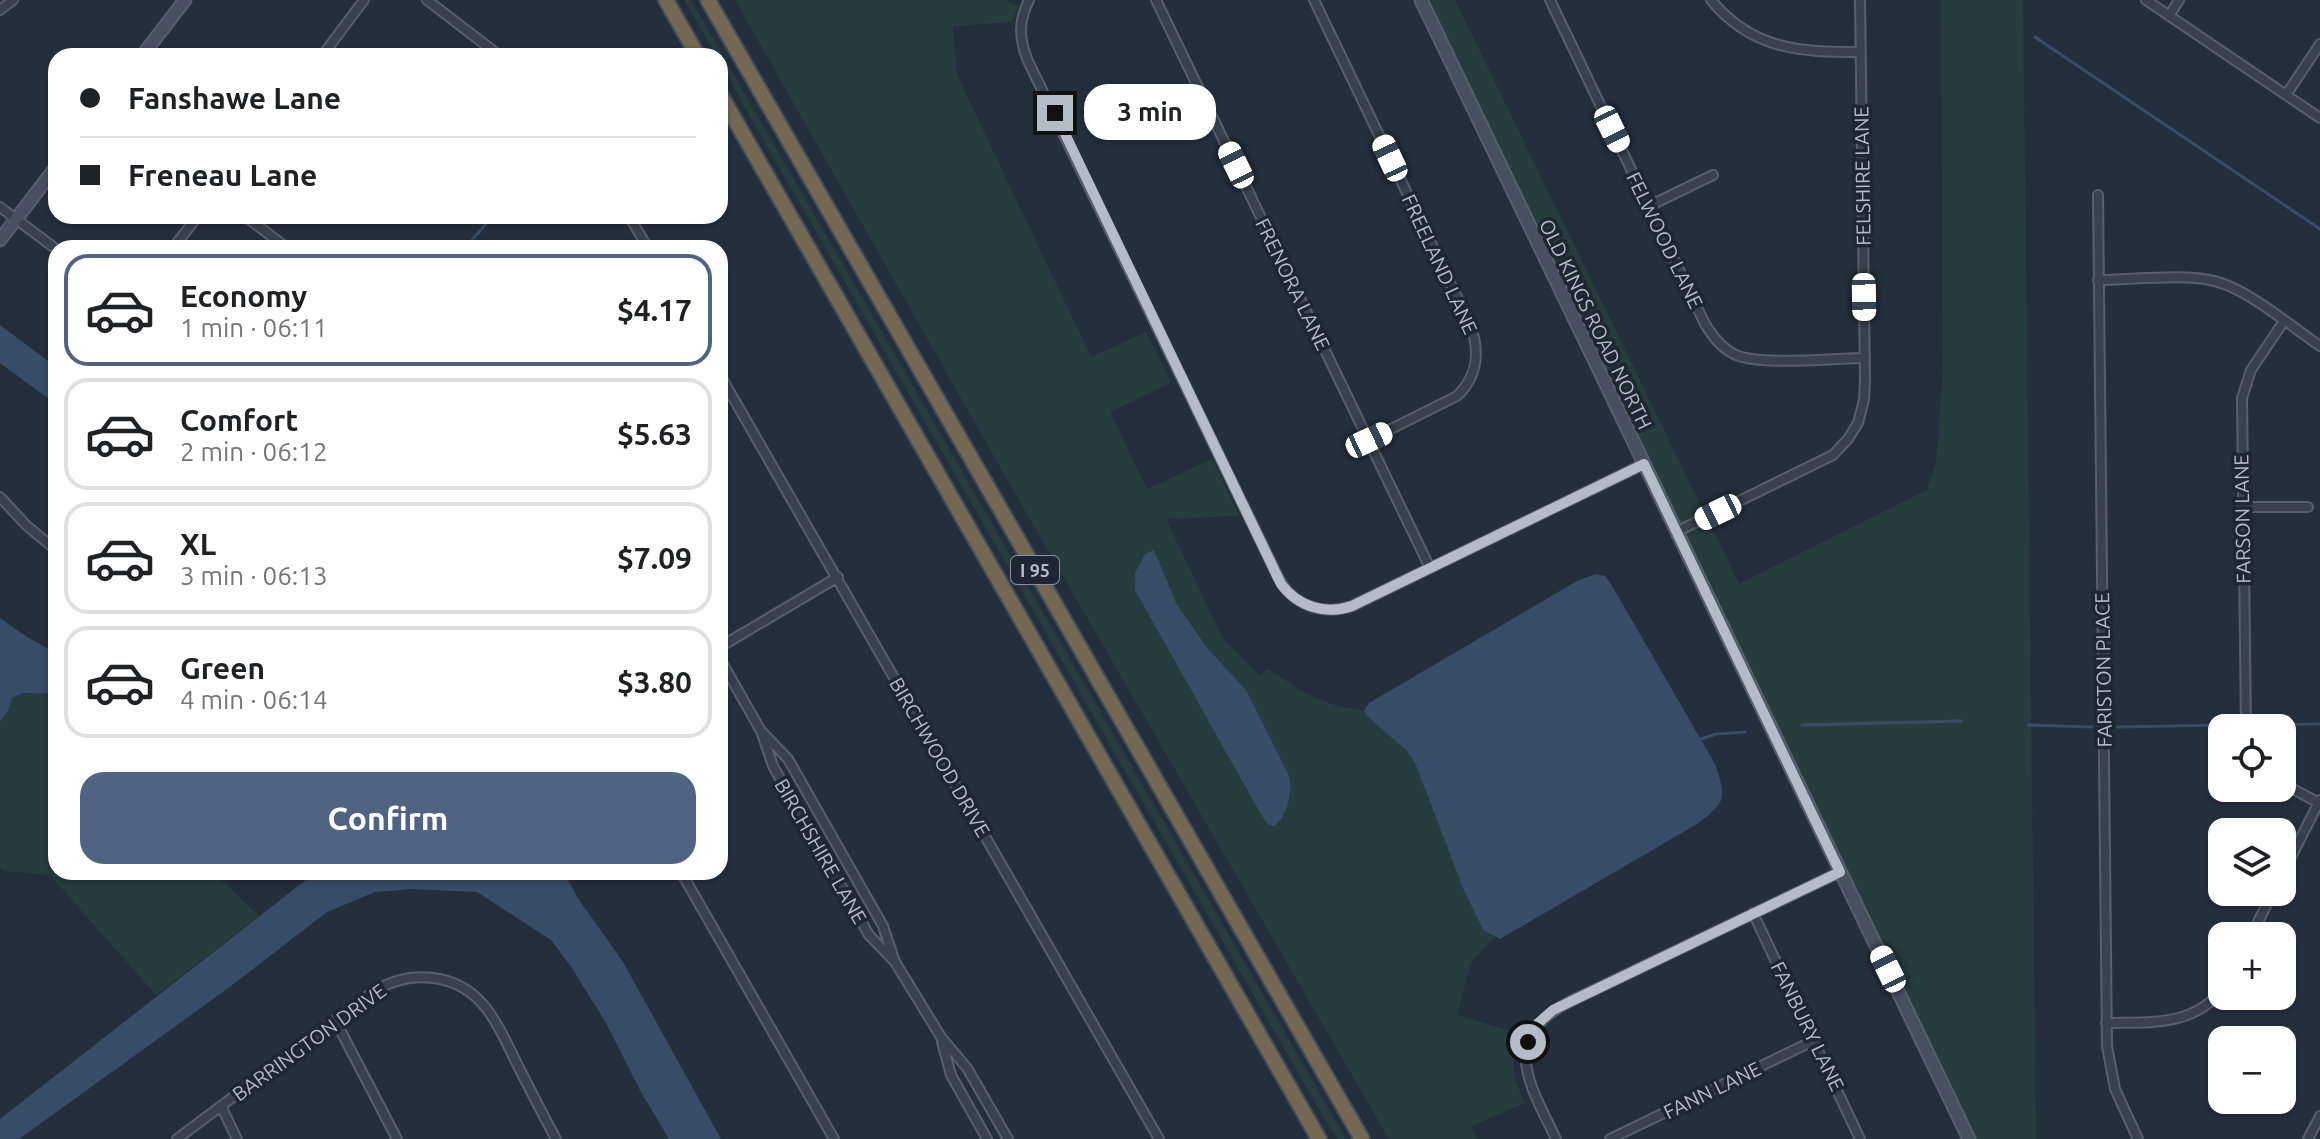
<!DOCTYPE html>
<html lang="en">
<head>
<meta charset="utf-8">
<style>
	:root { --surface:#fff; --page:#f6f6f6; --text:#202124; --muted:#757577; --line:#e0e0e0; --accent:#506383 }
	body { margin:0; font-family:Ubuntu,sans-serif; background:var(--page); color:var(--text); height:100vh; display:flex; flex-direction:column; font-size:30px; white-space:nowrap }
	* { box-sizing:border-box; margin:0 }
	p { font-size:26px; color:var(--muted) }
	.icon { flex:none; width:44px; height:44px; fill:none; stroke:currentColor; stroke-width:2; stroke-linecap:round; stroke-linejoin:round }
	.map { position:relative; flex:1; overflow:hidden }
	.details { position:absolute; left:48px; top:240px; width:680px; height:640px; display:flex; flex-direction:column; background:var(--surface); border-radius:24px; box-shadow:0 2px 6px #0004 }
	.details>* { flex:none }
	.guide { position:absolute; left:48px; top:48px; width:680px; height:176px; border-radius:24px; box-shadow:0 2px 6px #0004; display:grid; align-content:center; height:176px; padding:0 32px; background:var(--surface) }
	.buttons { position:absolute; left:2208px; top:714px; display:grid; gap:16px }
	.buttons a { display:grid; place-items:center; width:88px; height:88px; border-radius:16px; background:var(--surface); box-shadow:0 2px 6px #0004; font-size:40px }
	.end { position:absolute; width:36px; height:36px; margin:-18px; border:10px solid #b4bcc9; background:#111; box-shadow:0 0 0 4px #111 }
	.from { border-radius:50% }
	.bubble { position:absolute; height:56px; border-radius:24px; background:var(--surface); box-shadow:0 2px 6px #0004; font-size:26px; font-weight:700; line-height:56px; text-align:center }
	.car { position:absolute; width:24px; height:48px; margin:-24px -12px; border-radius:10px; box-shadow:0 0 6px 2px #0007; background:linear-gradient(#fff 24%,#345 0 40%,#fff 0 76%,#345 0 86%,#fff 0) }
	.guide b { display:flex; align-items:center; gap:28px; height:76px; font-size:30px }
	.guide b+b { border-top:2px solid var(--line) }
	.guide i { width:20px; height:20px; background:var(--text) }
	ul { padding:14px 0 0; list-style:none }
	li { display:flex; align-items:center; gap:24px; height:112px; margin:0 16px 12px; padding:0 16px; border:4px solid var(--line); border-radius:24px }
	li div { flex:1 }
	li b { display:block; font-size:30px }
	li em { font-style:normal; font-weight:700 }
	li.on { border-color:var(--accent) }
	li>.icon { width:72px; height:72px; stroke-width:1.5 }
	.action { display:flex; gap:16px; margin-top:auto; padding:16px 32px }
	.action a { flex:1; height:92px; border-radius:24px; background:var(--accent); color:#fff; font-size:32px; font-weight:700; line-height:92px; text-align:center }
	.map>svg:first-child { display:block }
</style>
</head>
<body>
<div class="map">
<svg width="2320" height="1139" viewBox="0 0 2320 1139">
	<rect width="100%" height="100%" fill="#242f3e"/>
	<path fill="#263c3f" d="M684,0H691L1346,1139H1338L1325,1120L749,115L720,63V56H716Z
		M735,0H1006L1018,7L1012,22L953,26L957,75L1091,357L1146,332L1171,383L1110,412L1147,489L1212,459L1239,516L1166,519L1222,637L1259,676L1268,669L1303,692L1337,706L1364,711L1406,750L1415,763L1463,888L1483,930L1495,936L1471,963L1457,1015L1519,1033C1510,1066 1511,1072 1525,1103L1471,1126L1477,1139H1389L1012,488Z
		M1427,0H1455L1739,584L1927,490L1936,462L1943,370L1941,0H2023L2036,1139H1976Z
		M23,693L56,694V872H213L259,916L156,995L50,875L3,871L0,867V722L9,710L12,698Z"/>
	<path fill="#394c67" d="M0,325L56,367V404L0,363Z
		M1154,550L1177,605L1208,649L1246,690L1289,776C1293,791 1287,816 1275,826L1269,825L1263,818L1135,590V573L1145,554Z
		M1596,574L1605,576L1611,584L1715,764C1727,799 1726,802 1697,824L1500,939L1483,930L1463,888L1415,763L1406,750L1367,716L1364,711L1369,703L1577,581Z
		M0,618L27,637L56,653V694L23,693L12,698L9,710L0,722Z
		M316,872H564L577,897L623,962L721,1139H669L641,1092L606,1023L572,968L551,940L477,892L412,889L375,892L327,912L227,989L19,1139H0V1119Z"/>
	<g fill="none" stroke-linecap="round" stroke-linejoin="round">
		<path stroke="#394c67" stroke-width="3" d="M2035,37L2320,229
			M465,248L493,216
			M1802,725L1961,721
			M2028,725L2092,727
			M2265,725L2320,724
			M2117,727L2224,725
			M1701,739L1716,734L1745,732"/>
		<g stroke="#565f6c" stroke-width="12">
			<path id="street" d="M427,0L500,56
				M1029,0C1018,22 1019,39 1028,61L1278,577C1292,605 1323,616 1352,606L1644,464
				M1156,0L1430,568
				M1314,0L1469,322C1480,348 1479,375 1457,396L1369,440
				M1550,0L1705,324C1713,337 1722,349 1736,355C1762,366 1834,358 1865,358
				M1711,0C1752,50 1800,52 1860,52
				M2146,0L2320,118
				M0,10L13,0
				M2169,16L2179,0
				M322,56L364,0
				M2286,95L2320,44
				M2098,195L2107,1046L2115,1089L2138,1139
				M1649,206L1713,175
				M0,207L56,249
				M245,216L287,248
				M629,216L648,248
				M173,248L198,216
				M2098,280C2133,280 2190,272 2221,283C2252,293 2292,327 2320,346
				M720,375L1159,1139
				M0,497L26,525L56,550
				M2242,507H2308
				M1676,532L1833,455L1848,439L1858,423L1864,400L1865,381L1860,0
				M720,647L838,577
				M720,659L761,731
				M2246,728L2242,398L2251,370L2284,321
				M2282,783L2319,803
				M681,872L834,1139
				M2282,875L2320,800
				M1753,913L1860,1139
				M2251,936L2273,892
				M895,962L883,926L788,759L761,731L773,766L869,935L895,962L941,1037L967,1068L1008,1139
				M335,1020L397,1139
				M2106,1023C2150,1022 2192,1027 2222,990
				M942,1042L951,1075L987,1139
				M221,1106L237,1139
				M177,1139L370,994C407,969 457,971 486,1008C500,1026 509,1048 519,1068C531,1091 543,1115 556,1139
				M1556,1139C1530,1084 1498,1039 1569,1002L1840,872
				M1610,1139L1815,1040
				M2308,1139L2320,1116"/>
		</g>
		<g stroke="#565f6c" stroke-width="15">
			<path id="secondary" d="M1421,0L1969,1139
				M142,56L185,0
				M0,240L56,167"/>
		</g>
		<g stroke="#434c59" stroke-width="18">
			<path id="highway" d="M666,0L698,56
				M708,0L1362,1139
				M720,94L1319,1139"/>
		</g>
		<use href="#street" stroke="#38414e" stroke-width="8"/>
		<use href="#secondary" stroke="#465061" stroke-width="11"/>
		<use href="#highway" stroke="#746855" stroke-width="14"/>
	</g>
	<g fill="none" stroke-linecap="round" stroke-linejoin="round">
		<path stroke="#b4bcc9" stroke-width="10" d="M1055,113L1281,584C1298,607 1326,615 1352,606L1644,464L1840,872L1553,1010L1536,1025L1528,1042"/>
	</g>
	<g text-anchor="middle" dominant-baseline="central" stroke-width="7" stroke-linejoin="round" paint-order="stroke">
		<rect fill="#1d2633" stroke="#878f9c" stroke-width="2" x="1011" y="556" width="48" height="28" rx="6"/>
		<g font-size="18" font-weight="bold" fill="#b4bcc9">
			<text x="1035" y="570">I 95</text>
		</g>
		<g font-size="20" fill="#b4bcc9" stroke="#1d2633">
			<text transform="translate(1862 176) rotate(-91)">FELSHIRE LANE</text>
			<text transform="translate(1665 240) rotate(64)">FELWOOD LANE</text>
			<text transform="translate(1440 264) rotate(65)">FREELAND LANE</text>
			<text transform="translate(1293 284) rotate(64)">FRENORA LANE</text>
			<text transform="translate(1596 324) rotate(64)">OLD KINGS ROAD NORTH</text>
			<text transform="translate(2242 519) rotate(-91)">FARSON LANE</text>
			<text transform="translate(2103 670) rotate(-91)">FARISTON PLACE</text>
			<text transform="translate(940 757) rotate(60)">BIRCHWOOD DRIVE</text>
			<text transform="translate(821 851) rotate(60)">BIRCHSHIRE LANE</text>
			<text transform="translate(1808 1026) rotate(64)">FANBURY LANE</text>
			<text transform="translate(309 1042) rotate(-36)">BARRINGTON DRIVE</text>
			<text transform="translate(1712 1090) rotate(-26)">FANN LANE</text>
		</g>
	</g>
</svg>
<div class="buttons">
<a><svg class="icon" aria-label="locate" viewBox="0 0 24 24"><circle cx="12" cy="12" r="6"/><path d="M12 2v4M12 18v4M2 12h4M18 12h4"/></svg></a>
<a><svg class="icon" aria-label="layers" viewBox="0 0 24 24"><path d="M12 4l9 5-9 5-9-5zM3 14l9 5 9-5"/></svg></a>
<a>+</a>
<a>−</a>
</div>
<i class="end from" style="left:1528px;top:1042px"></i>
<i class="end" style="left:1055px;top:113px"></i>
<div class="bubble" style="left:1084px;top:84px;width:132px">3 min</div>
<i class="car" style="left:1612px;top:129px;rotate:154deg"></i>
<i class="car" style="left:1390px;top:158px;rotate:335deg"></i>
<i class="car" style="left:1236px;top:165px;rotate:334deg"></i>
<i class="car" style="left:1864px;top:297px;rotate:179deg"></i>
<i class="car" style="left:1369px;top:440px;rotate:65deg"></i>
<i class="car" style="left:1718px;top:512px;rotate:244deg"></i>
<i class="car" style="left:1888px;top:969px;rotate:334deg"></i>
<div class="guide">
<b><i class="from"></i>Fanshawe Lane</b>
<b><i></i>Freneau Lane</b>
</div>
<section class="details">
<ul>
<li class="on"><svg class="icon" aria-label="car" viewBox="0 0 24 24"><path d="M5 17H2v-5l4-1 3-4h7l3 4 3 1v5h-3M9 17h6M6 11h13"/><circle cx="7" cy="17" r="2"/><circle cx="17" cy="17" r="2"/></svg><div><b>Economy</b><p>1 min · 06:11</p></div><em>$4.17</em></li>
<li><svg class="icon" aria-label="car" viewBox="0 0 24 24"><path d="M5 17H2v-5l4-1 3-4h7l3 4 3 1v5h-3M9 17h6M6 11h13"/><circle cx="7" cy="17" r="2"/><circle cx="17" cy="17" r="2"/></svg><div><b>Comfort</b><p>2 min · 06:12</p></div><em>$5.63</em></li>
<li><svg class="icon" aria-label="car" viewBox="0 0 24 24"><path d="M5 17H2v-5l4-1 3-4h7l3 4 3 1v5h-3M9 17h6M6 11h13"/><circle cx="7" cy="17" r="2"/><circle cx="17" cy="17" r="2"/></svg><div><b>XL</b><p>3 min · 06:13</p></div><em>$7.09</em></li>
<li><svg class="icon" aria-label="car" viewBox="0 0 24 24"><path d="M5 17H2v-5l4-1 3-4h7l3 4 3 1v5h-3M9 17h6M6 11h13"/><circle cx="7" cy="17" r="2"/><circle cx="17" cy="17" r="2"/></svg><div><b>Green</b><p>4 min · 06:14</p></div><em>$3.80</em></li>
</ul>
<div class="action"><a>Confirm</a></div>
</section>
</div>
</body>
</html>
